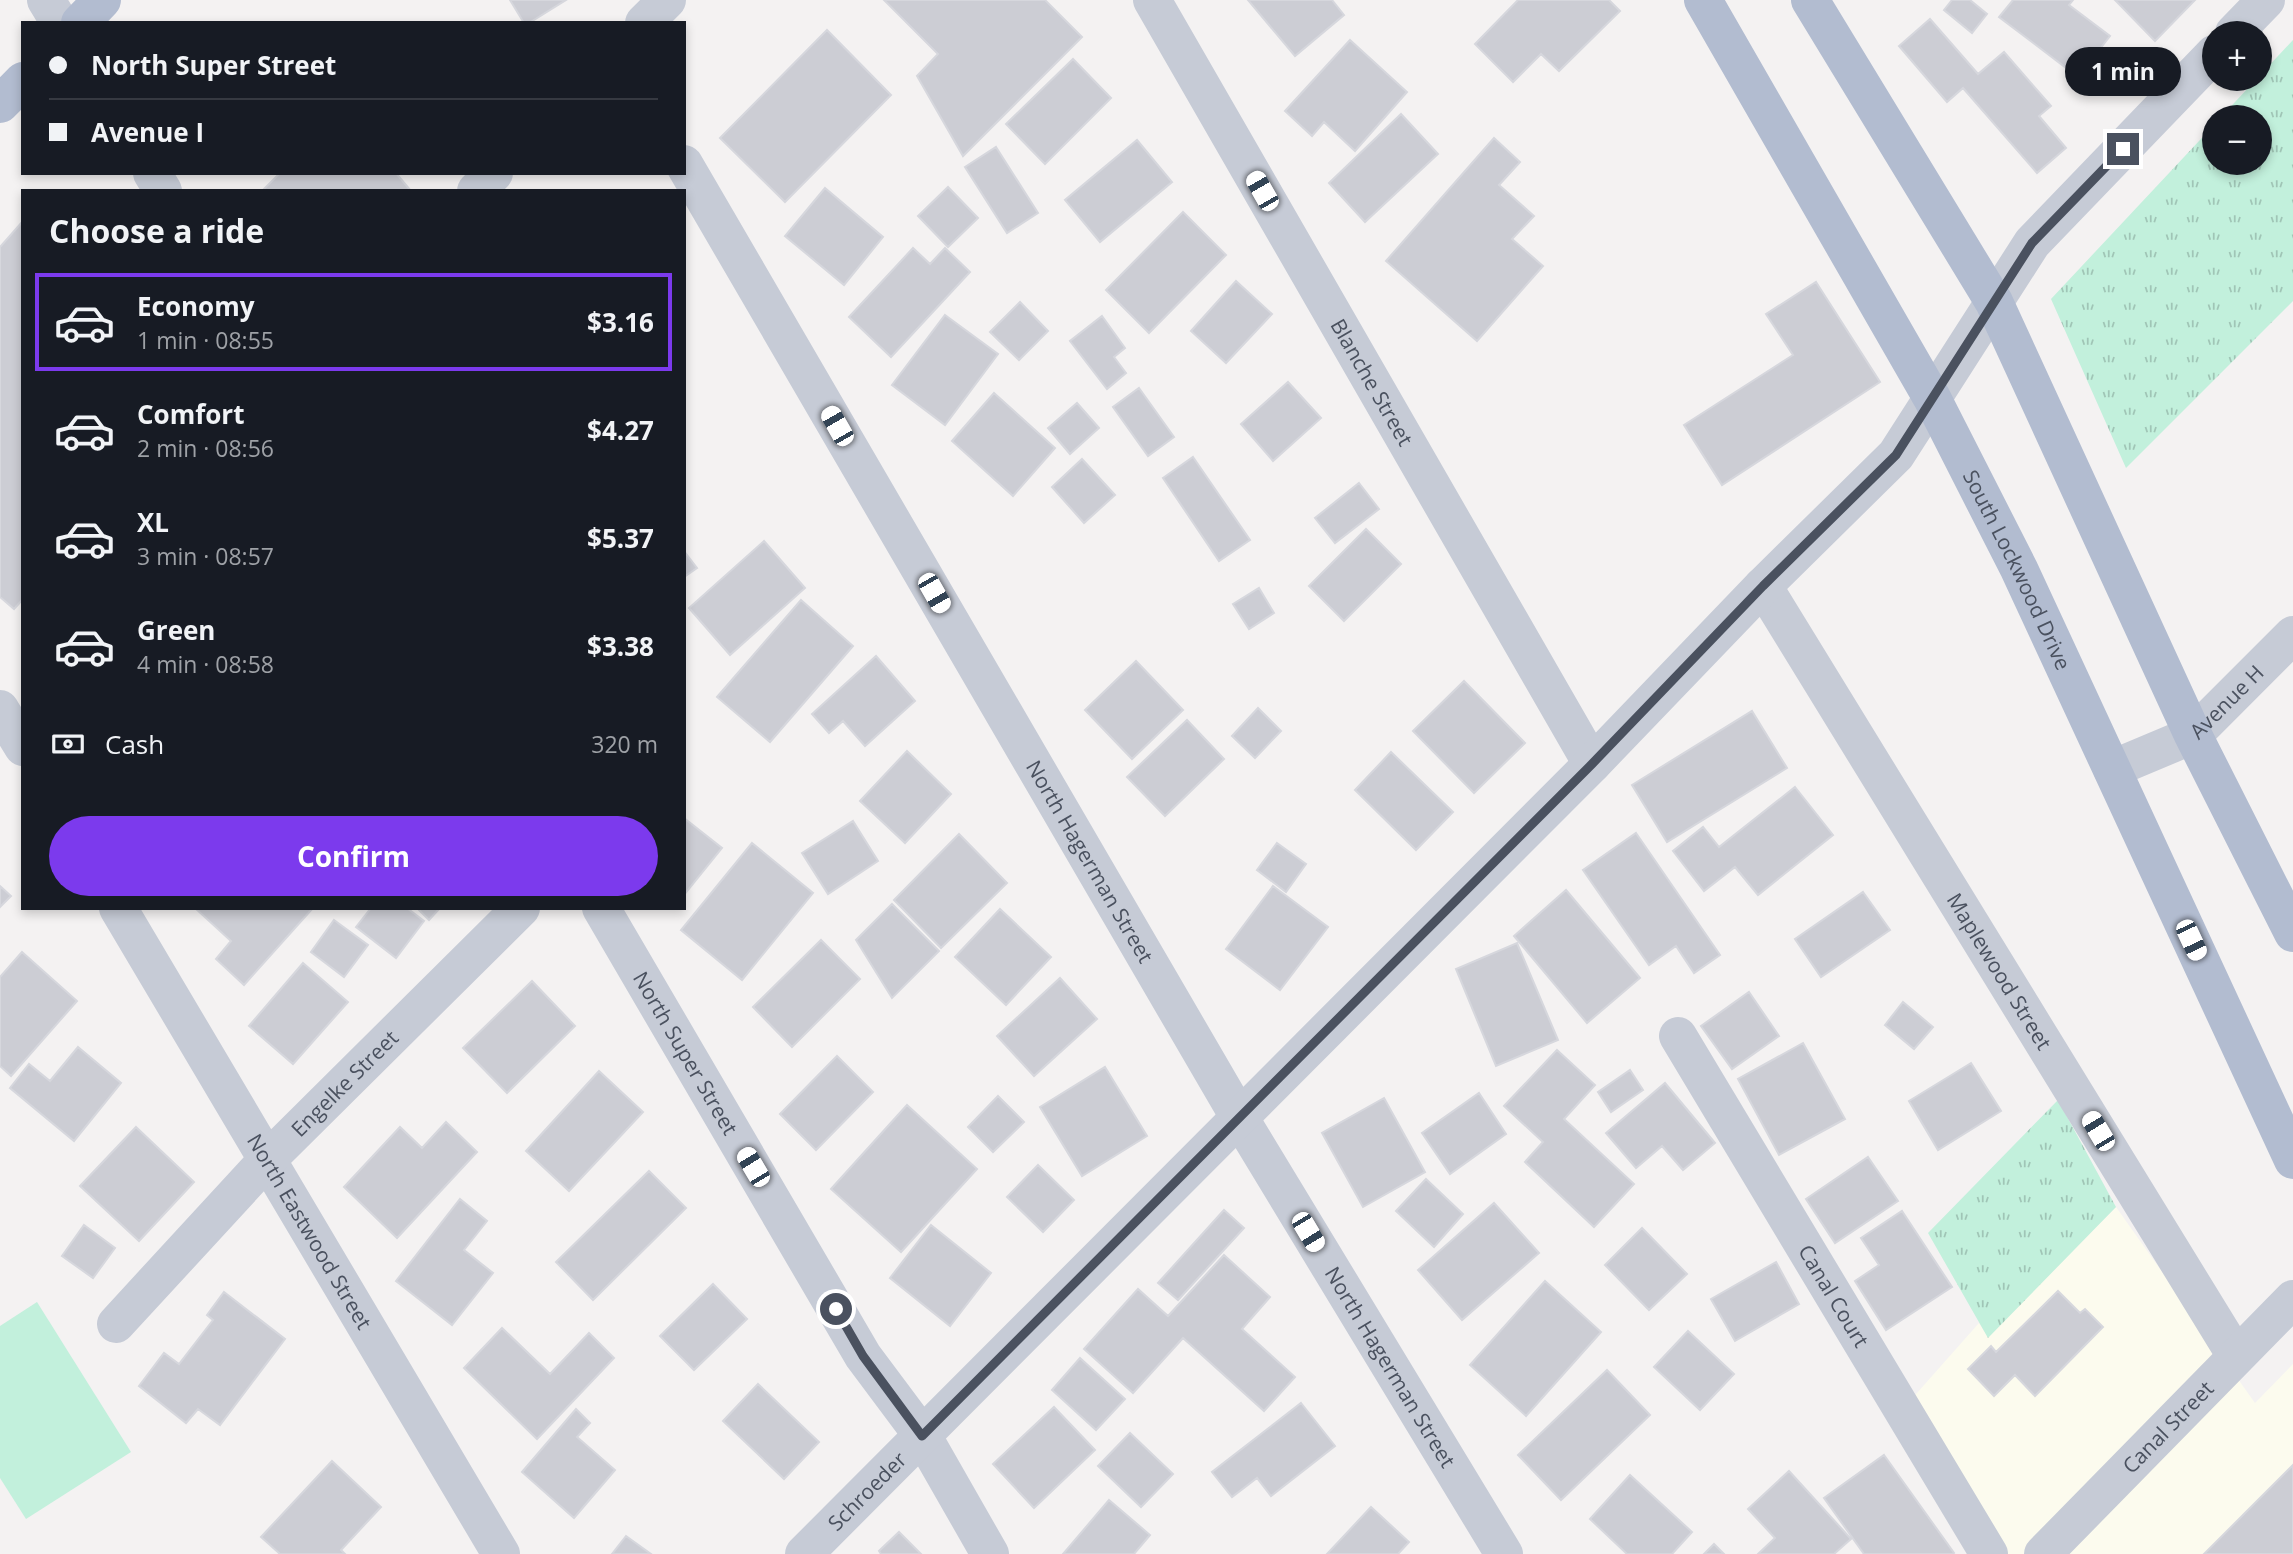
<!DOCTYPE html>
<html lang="en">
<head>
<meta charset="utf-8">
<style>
	:root { --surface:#171b24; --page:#20242c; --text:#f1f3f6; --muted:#9ea1a6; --line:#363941; --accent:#7c3aed }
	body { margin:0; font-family:"Open Sans",sans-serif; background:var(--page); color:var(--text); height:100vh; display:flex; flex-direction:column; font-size:26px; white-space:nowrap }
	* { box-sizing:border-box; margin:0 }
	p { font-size:23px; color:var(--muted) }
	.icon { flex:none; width:38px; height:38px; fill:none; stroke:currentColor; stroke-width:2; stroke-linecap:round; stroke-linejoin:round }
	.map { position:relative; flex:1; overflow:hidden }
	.panel { position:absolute; left:21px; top:189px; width:665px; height:721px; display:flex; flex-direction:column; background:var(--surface); border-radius:0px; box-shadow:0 4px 10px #0003 }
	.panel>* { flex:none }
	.banner { position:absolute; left:21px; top:21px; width:665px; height:154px; border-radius:0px; box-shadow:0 4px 10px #0003; display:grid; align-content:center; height:154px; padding:0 28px; background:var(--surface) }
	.fabs { position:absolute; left:2202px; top:21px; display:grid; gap:14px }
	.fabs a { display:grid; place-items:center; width:70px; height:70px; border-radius:50%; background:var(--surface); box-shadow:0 4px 10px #0003; font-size:35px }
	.end { position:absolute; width:32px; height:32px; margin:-16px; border:9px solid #4a515f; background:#fff; box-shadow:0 0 0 4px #fff }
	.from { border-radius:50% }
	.bubble { position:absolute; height:49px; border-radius:24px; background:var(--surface); box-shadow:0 4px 10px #0003; font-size:23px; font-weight:700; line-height:49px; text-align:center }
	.car { position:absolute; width:21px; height:42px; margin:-21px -10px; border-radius:9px; box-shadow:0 0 5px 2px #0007; background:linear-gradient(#fff 24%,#345 0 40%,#fff 0 76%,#345 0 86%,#fff 0) }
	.banner b { display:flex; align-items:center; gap:24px; height:66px; font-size:26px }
	.banner b+b { border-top:2px solid var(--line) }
	.banner i { width:18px; height:18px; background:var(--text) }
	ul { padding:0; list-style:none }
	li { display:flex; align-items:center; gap:21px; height:98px; margin:0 14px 10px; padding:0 14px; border:4px solid transparent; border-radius:0px }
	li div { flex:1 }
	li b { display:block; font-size:26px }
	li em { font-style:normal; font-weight:700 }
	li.selected { border-color:var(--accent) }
	li>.icon { width:63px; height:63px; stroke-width:1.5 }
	h2 { padding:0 28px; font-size:32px; line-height:84px }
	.pay { display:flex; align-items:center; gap:18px; height:77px; padding:0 28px; font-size:26px }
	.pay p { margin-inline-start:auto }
	.action { display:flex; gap:14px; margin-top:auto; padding:14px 28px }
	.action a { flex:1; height:80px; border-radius:42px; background:var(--accent); color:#fff; font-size:28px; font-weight:700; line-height:80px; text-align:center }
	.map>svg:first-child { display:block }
</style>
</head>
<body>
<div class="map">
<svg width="2293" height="1554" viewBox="0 0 2293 1554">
	<defs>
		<pattern id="grass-tufts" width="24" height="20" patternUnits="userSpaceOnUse" patternTransform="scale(1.75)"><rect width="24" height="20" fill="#c2f0dc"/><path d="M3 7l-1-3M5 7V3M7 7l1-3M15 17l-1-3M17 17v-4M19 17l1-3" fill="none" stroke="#a0c5b6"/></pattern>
	</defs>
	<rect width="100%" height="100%" fill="#f4f2f2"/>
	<path fill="#fcfbee" d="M2116,1207L2255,1403L2293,1364V1554H2008L1909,1402L1979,1323L1988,1337Z"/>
	<path fill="url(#grass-tufts)" d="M2293,40V301L2126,468L2051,299L2214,125V163H2259V117H2221Z
		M2058,1100L2116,1207L1988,1338L1928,1233Z"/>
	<path fill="#c2f0dc" d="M37,1302L131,1452L26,1519L0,1478V1326Z"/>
	<path fill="#cccdd4" stroke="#d6d7dd" stroke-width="2" d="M510,0H566L529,23H524Z
		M884,0H1045L1082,37L963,156L917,76L938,54Z
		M1248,0H1332L1344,15L1295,56Z
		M1518,0H1609L1620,11L1559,71L1541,54L1513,82L1475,44Z
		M1952,0H1970L1987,14L1972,33L1944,10Z
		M2013,0H2073L2069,5L2110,36L2078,77L1999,17Z
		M2115,0H2195L2155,41Z
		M1930,19L1978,74L2004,52L2051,106L2039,116L2066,148L2037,173L1963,88L1947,102L1899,46Z
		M827,30L891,95L785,202L720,138Z
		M1350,40L1407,92L1355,151L1324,122L1312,136L1285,111Z
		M1073,59L1111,98L1045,164L1006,124Z
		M1401,114L1438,154L1365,222L1329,183Z
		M1494,138L1520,162L1499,185L1534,216L1512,239L1543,266L1477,341L1386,261Z
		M1137,140L1172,182L1100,242L1065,200Z
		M996,147L1038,213L1007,233L965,167Z
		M280,173H396L411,191H262Z
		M948,187L978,218L948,247L918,216Z
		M825,188L883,237L844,285L785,236Z
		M1183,212L1226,255L1149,333L1106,290Z
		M23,221V599L14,609L0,597V247Z
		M913,248L930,264L945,248L970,272L891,357L849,317Z
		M1236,281L1272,314L1226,363L1191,331Z
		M1816,282L1880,382L1722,485L1684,425L1793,355L1766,314Z
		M1020,302L1048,331L1019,360L990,332Z
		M945,315L998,354L945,425L892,385Z
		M1102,316L1125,348L1114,357L1126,373L1107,389L1070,341Z
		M1288,382L1321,418L1273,461L1241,424Z
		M1139,388L1174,437L1148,456L1113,407Z
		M994,393L1055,448L1013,496L952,441Z
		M1077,403L1099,428L1070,454L1048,428Z
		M1193,457L1250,540L1219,561L1163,478Z
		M1082,459L1115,495L1084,523L1052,487Z
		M1359,483L1379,509L1335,543L1315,518Z
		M1366,529L1401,564L1344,621L1309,586Z
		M764,541L805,588L730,655L689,608Z
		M684,551L697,568L684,577Z
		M1259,588L1274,613L1249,629L1233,604Z
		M801,600L853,646L770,742L717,697Z
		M876,656L915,701L865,746L843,721L829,733L812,714Z
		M1136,661L1183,710L1132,759L1085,710Z
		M1464,681L1525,743L1474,793L1413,731Z
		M1258,708L1281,731L1255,758L1232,736Z
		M1752,711L1787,768L1667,842L1632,785Z
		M1187,720L1224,759L1165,816L1127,777Z
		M907,751L951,794L905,843L860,801Z
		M1391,752L1453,812L1416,850L1355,790Z
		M1795,787L1833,835L1758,895L1735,867L1704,891L1673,851L1703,827L1719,847Z
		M684,818L722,848L684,895Z
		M853,821L878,861L828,894L802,853Z
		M1636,833L1720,955L1694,973L1676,946L1649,965L1583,870Z
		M959,834L1007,883L941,948L894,900Z
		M752,843L813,893L742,980L681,930Z
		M1277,843L1306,864L1286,892L1257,870Z
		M0,886L11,896L0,907Z
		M1273,886L1328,927L1280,990L1226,949Z
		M1566,890L1640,978L1587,1023L1514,936Z
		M1863,892L1890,930L1821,977L1795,939Z
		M892,904L939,951L892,998L856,940Z
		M195,908H313L244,985L216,959L231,941Z
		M371,908H407L424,921L396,958L356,927Z
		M417,908H440L429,920Z
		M1000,909L1051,957L1006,1005L955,957Z
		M334,920L368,945L344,977L311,952Z
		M821,940L860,979L792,1047L753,1007Z
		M1517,943L1558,1040L1496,1066L1456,969Z
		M22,952L77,1001L11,1076L0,1066V977Z
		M303,963L348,1002L293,1064L249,1026Z
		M1060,978L1097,1019L1034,1076L997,1036Z
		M532,981L575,1026L507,1093L463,1048Z
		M1749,992L1779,1036L1732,1069L1701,1026Z
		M1903,1002L1933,1027L1914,1049L1885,1025Z
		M1803,1043L1845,1119L1779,1155L1738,1079Z
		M78,1047L121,1083L74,1141L10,1088L29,1064L50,1081Z
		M1557,1050L1595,1085L1564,1119L1634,1184L1594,1227L1525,1162L1543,1142L1504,1106Z
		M837,1056L873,1092L816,1150L780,1114Z
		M1971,1063L2001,1111L1938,1150L1909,1101Z
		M1105,1067L1147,1136L1082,1176L1040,1107Z
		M1630,1070L1643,1090L1611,1112L1598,1092Z
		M599,1071L643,1112L569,1191L526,1151Z
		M1665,1083L1715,1143L1683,1170L1662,1146L1636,1168L1606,1133Z
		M1479,1093L1506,1134L1450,1174L1422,1133Z
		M998,1096L1024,1122L993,1152L968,1127Z
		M1384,1098L1425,1172L1363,1207L1322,1133Z
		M907,1105L977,1169L901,1252L831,1189Z
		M446,1122L477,1152L397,1238L344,1187L400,1127L422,1148Z
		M136,1127L194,1182L139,1241L80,1186Z
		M1868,1157L1898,1201L1835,1243L1806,1199Z
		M1038,1165L1074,1200L1043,1232L1007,1197Z
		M649,1171L686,1208L593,1300L556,1262Z
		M1426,1179L1463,1214L1434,1247L1396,1211Z
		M460,1199L487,1221L464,1250L493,1273L452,1325L396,1281Z
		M1494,1203L1539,1253L1462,1320L1418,1270Z
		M1224,1210L1244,1228L1178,1300L1158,1283Z
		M1902,1211L1952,1287L1886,1330L1855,1281L1879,1265L1861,1238Z
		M84,1225L115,1248L93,1278L62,1256Z
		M931,1225L991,1273L950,1326L890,1278Z
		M1642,1228L1687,1274L1649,1310L1605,1265Z
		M1224,1255L1270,1297L1242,1329L1295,1377L1264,1411L1183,1338L1133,1393L1084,1349L1138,1289L1168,1316Z
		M1776,1262L1799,1304L1735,1341L1711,1299Z
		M1545,1281L1601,1332L1526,1416L1470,1365Z
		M713,1284L747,1319L694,1370L660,1336Z
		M2058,1291L2080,1313L2085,1309L2103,1327L2035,1396L2015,1375L1994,1396L1968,1369L1991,1346L1996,1352Z
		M224,1292L285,1339L220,1425L198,1409L186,1423L139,1386L164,1353L179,1364L213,1320L207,1315Z
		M502,1328L550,1374L589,1333L614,1358L537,1439L464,1368Z
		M1688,1331L1734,1374L1700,1410L1654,1367Z
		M1080,1358L1125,1399L1096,1430L1052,1390Z
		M1607,1370L1650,1415L1561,1500L1518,1455Z
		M758,1384L819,1442L784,1479L723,1421Z
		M1301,1403L1335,1446L1271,1496L1257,1478L1232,1497L1212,1472Z
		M1054,1407L1095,1450L1034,1508L993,1464Z
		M576,1409L590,1423L577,1437L615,1470L574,1518L522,1472Z
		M1130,1433L1173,1474L1141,1507L1098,1466Z
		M1884,1455L1954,1553L1953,1554H1864L1824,1498Z
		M332,1461L381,1507L341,1550L345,1554H280L261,1537Z
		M2293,1465V1554H2204Z
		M1789,1471L1851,1539L1834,1554H1758L1775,1538L1748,1509Z
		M1630,1475L1692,1532L1672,1554H1627L1590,1519Z
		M1109,1500L1150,1535L1134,1554H1063Z
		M1371,1507L1409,1542L1398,1554H1327Z
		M899,1532L921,1554H881L879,1551Z
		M626,1536L651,1554H612Z
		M1714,1544L1724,1554H1704Z"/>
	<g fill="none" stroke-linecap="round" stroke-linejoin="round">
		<g stroke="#c6cbd6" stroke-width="38">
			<path d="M46,0L60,23"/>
			<path id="s1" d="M1152,0L1592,764"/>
			<path d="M644,23L667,0"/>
			<path d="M2234,33L2266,0"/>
			<path id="s2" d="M684,164L1239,1117L1504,1554"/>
			<path d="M152,173L163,191"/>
			<path d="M476,191L494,173"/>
			<path id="s3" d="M1763,586L2236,1356"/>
			<path d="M0,709L23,747"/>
			<path id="s4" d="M2112,769L2193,735L2293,635"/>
			<path id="s5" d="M118,908L501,1554"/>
			<path id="s6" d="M601,908L863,1356L922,1435L990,1554"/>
			<path id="s7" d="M1678,1036L1989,1554"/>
			<path id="s8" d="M116,1324L266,1161L521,908"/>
			<path id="s9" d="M804,1554L1592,764L1763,586L1896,455L2032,243L2214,54"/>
			<path id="s10" d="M2043,1554L2293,1299"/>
		</g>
		<g stroke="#b2bcd0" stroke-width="38">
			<path id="s11" d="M1703,0L1932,398L2019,569L2293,1160"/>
			<path d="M1810,0L1994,302L2193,735L2293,933"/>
			<path d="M80,23L102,0"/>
			<path d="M0,104L23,81"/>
		</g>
	</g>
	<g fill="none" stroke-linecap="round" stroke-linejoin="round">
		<path stroke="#4a515f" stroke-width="9" d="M836,1309L863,1356L922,1436L1592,764L1763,586L1896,455L2032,243L2123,149"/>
	</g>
	<g text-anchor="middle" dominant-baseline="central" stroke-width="7" stroke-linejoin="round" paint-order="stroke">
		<g font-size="21" fill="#4a515f" stroke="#fff">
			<text stroke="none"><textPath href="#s1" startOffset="441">Blanche Street</textPath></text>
			<text stroke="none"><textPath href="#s11" startOffset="651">South Lockwood Drive</textPath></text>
			<text stroke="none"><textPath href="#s4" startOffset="135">Avenue H</textPath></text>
			<text stroke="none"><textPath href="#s2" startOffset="807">North Hagerman Street</textPath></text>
			<text stroke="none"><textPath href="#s3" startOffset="452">Maplewood Street</textPath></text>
			<text stroke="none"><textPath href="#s6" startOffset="168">North Super Street</textPath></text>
			<text stroke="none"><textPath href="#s8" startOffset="332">Engelke Street</textPath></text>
			<text stroke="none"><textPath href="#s5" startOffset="376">North Eastwood Street</textPath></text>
			<text stroke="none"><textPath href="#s7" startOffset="303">Canal Court</textPath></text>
			<text stroke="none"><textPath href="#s2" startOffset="1395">North Hagerman Street</textPath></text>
			<text stroke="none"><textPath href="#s10" startOffset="178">Canal Street</textPath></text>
			<text stroke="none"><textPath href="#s9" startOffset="89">Schroeder</textPath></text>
		</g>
	</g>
</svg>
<div class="fabs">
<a>+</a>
<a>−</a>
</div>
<i class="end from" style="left:836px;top:1309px"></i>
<i class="end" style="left:2123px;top:149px"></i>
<div class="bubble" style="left:2065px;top:47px;width:116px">1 min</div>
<i class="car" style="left:1262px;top:191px;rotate:330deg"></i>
<i class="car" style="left:837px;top:426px;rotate:330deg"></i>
<i class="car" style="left:934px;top:593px;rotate:150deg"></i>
<i class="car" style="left:2191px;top:940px;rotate:155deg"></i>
<i class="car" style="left:2098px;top:1131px;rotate:329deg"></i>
<i class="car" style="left:753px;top:1167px;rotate:329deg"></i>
<i class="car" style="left:1308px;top:1232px;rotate:149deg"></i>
<div class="banner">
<b><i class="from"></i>North Super Street</b>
<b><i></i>Avenue I</b>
</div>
<section class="panel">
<h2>Choose a ride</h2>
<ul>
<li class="selected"><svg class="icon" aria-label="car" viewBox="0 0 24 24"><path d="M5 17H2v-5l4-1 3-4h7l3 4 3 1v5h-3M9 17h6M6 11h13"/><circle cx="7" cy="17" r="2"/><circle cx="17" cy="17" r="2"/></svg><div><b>Economy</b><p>1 min · 08:55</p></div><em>$3.16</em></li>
<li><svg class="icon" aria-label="car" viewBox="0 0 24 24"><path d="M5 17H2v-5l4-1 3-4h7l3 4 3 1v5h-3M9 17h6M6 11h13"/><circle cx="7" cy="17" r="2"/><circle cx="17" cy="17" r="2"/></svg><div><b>Comfort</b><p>2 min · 08:56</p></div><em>$4.27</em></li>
<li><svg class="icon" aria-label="car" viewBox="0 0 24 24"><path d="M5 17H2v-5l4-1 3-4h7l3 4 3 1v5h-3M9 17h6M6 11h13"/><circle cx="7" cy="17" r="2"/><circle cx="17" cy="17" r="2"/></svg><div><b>XL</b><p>3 min · 08:57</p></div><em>$5.37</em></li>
<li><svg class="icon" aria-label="car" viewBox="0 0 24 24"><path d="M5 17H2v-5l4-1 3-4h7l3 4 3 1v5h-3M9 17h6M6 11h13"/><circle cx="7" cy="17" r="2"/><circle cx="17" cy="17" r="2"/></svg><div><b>Green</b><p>4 min · 08:58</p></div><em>$3.38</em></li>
</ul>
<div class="pay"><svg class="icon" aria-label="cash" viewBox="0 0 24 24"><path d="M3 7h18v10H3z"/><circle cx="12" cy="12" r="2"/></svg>Cash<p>320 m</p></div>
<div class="action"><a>Confirm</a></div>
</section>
</div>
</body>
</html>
